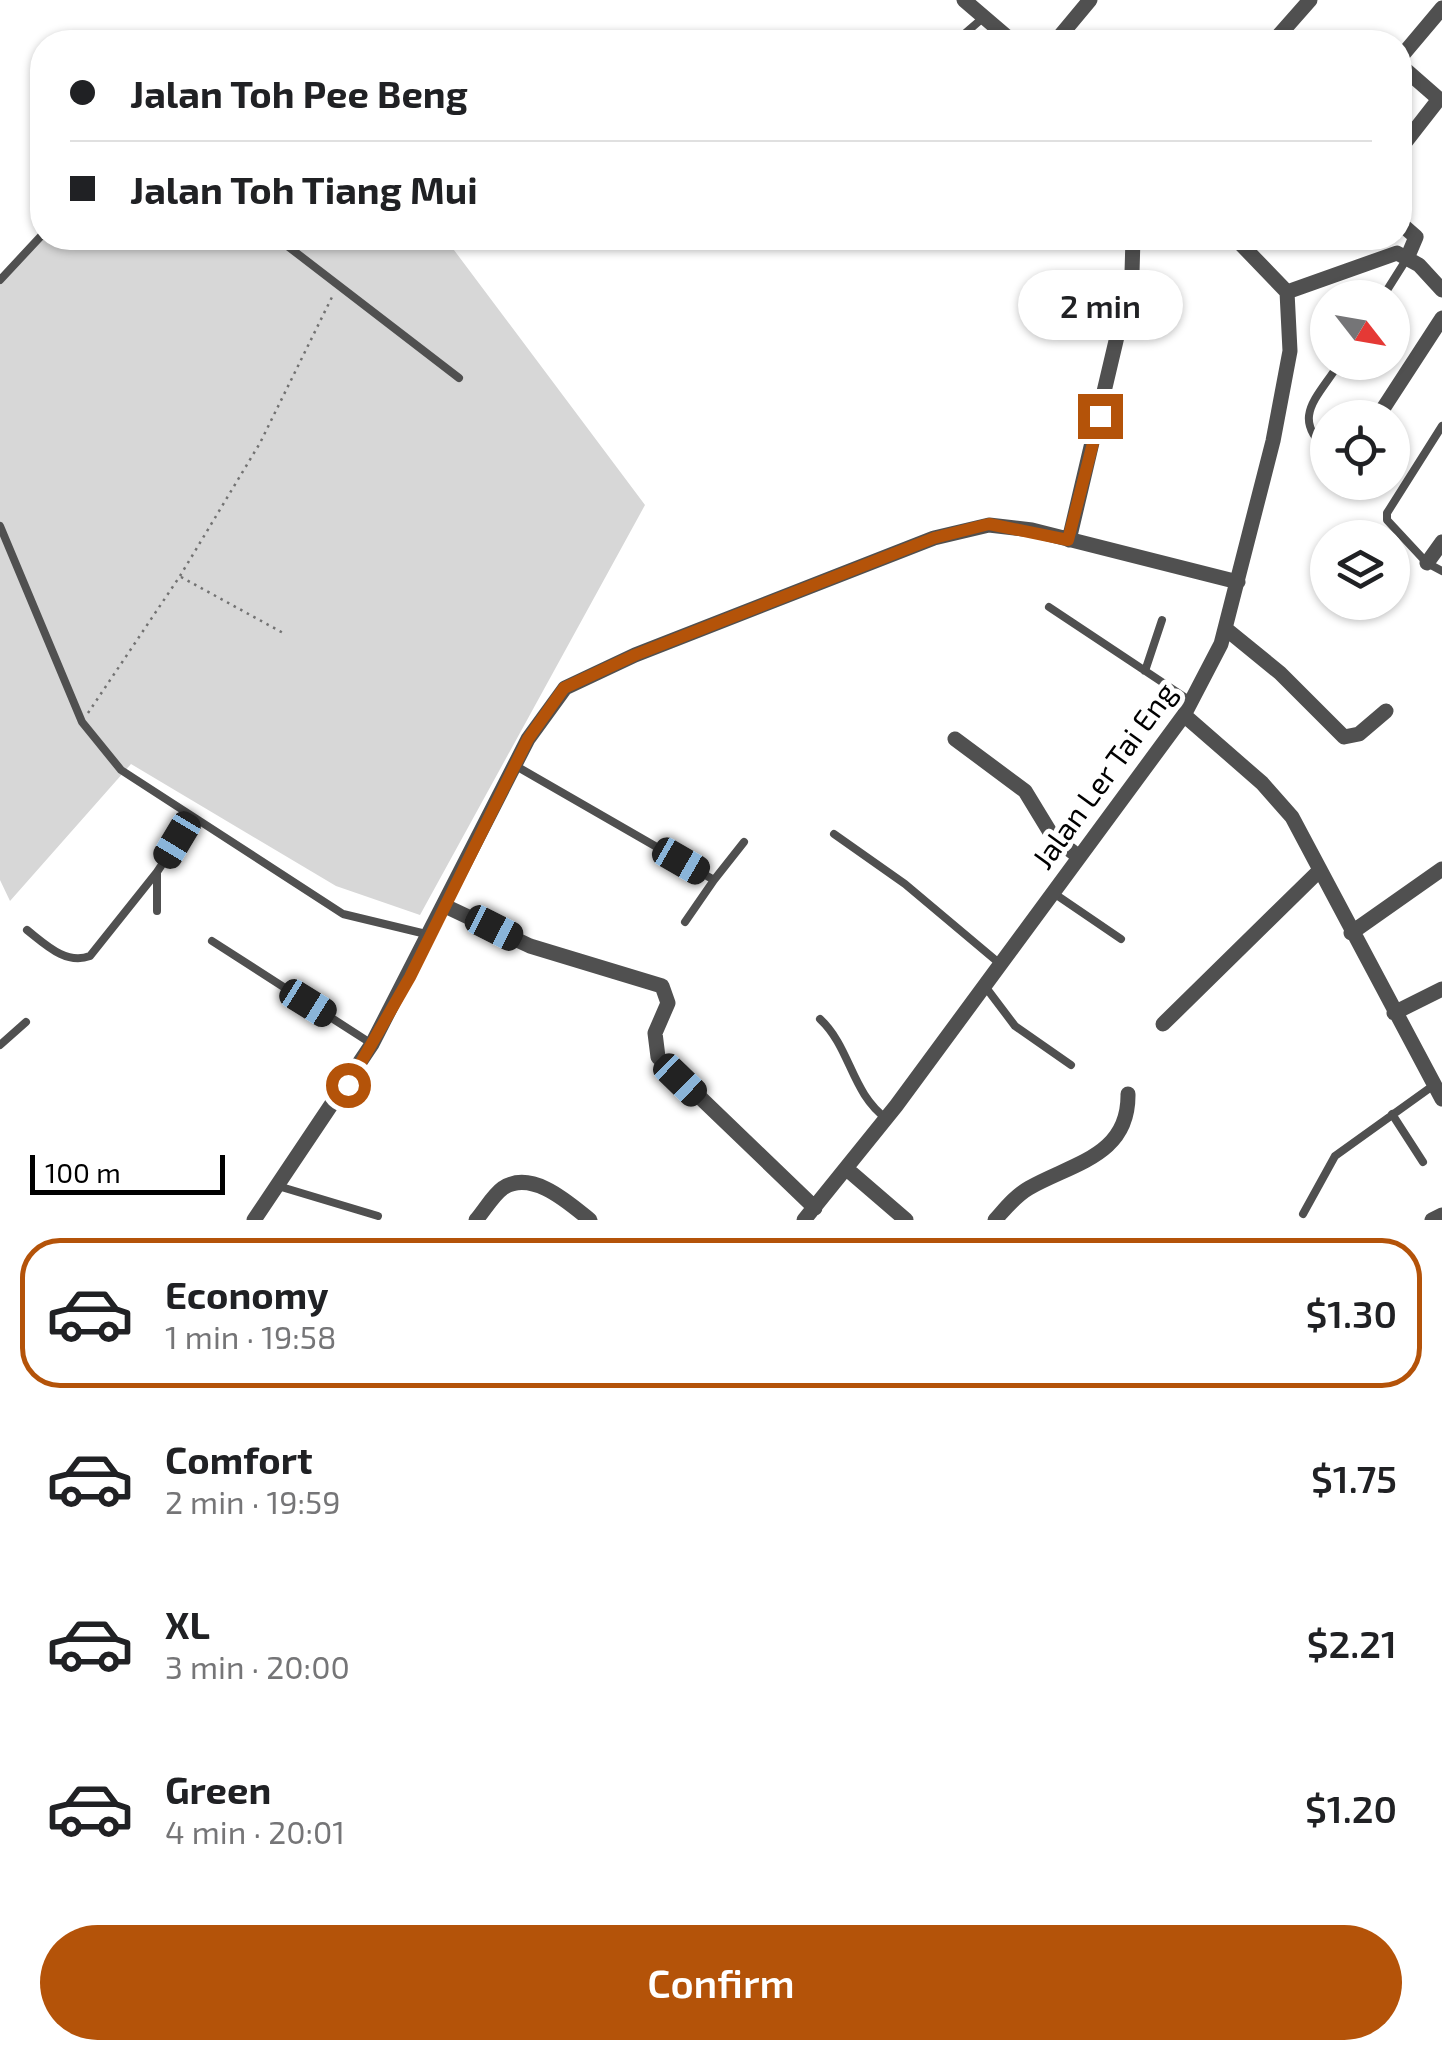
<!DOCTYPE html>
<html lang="en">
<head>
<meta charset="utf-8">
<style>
	:root { --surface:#fff; --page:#f6f6f6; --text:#202124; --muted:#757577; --line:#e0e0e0; --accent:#b45309 }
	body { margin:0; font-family:"Exo 2",sans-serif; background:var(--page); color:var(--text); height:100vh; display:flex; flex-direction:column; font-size:38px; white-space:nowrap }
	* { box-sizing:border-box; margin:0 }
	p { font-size:32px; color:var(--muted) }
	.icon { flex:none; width:55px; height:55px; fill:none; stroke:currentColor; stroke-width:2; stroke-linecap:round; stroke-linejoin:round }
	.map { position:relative; height:1220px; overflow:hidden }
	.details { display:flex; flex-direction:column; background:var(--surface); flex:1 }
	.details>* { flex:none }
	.top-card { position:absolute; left:30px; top:30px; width:1382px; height:220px; border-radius:40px; box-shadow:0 2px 8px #0004; display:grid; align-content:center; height:220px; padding:0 40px; background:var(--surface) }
	.needle { width:65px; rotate:121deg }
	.controls { position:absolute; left:1310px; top:280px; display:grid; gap:20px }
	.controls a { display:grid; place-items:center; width:100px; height:100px; border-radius:50%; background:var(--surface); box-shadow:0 2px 8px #0004; font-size:50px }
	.scale { position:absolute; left:30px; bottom:25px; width:195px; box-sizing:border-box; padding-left:10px; border:5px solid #000; border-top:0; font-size:28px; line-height:35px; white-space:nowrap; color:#000; -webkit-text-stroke:8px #fff; paint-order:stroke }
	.end { position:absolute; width:45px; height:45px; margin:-22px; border:12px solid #b45309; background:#fff; box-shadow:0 0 0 5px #fff }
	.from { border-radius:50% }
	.bubble { position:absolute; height:70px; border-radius:35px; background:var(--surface); box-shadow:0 2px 8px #0004; font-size:32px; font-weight:600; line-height:70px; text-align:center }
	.car { position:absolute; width:30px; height:60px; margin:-30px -15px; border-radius:12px; box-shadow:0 0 8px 2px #0007; background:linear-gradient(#222 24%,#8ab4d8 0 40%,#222 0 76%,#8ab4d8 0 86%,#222 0) }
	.top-card b { display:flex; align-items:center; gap:35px; height:95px; font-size:38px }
	.top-card b+b { border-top:2px solid var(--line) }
	.top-card i { width:25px; height:25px; background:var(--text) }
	ul { padding:18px 0 0; list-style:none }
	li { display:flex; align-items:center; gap:30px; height:150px; margin:0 20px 15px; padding:0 20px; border:5px solid transparent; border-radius:40px }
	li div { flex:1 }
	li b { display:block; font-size:38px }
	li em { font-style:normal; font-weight:600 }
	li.current { border-color:var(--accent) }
	li>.icon { width:90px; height:90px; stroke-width:1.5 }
	.cta { display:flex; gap:20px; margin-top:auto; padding:20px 40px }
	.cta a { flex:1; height:115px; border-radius:60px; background:var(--accent); color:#fff; font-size:40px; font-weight:600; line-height:115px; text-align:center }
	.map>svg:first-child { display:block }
</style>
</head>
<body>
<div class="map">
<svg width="1442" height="1220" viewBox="0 0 1442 1220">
	<rect width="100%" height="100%" fill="#fff"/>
	<path fill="#d7d7d7" d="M42,233V238H445L645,505L420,915L336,886L131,764L10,901L0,880V285Z"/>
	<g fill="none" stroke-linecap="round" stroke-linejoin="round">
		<path stroke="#727272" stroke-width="2.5" stroke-dasharray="2.5 5" stroke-linecap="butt" d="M181,577L285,634
			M88,713L180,576L260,443L334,293"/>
		<path stroke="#505050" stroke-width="8" d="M955,42L984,17
			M277,238L459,378
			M0,280L42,235
			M1382,298L1406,260
			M1442,426L1387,513V520L1427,563L1442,571
			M1328,451C1289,417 1318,398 1340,362
			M0,526L82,722L121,770L343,914L426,934
			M1049,607L1192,702
			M1145,671L1162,620
			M516,766L714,880L685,922
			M834,834L905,884L999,963
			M714,880L744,842
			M1052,892L1121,939
			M157,911V872L193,818
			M27,930C46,945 66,965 90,956L157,872
			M212,941L372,1044
			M984,985L1015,1026L1071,1065
			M820,1019C851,1048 851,1093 887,1119
			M0,1045L26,1022
			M1392,1114L1423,1162
			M278,1186L378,1216
			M1303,1214L1335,1156L1434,1085"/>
		<path stroke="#505050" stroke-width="15" d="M964,0L1013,42
			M1055,42L1090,0
			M1273,42L1310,0
			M1400,58L1442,8
			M1400,65L1439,99L1400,149
			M1400,223L1416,237L1408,256
			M1287,292L1397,253L1419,265L1442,290
			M1377,418L1442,318
			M1069,540L1132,273L1133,238
			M1427,563L1442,542
			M1226,629L1280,673L1344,737L1359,734L1386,711
			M1184,715L1262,783L1292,817L1442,1099
			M955,739L1025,791L1053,837L1078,856
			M445,906L530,946L662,986L668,1003L655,1033L658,1057L815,1208
			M1351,933L1442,869
			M1394,1013L1442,989
			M1163,1024L1320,870
			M848,1170L906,1220
			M254,1220L372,1044L528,739L565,688L635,655L934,538L989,525L1032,530L1238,582
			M476,1220C484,1211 493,1195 503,1188C532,1169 569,1203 590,1220
			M804,1220L896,1106L1184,715L1221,644L1273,441L1290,351L1287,292L1235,238
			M995,1220C1005,1209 1015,1196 1029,1188C1073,1163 1129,1156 1128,1094
			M1432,1220L1442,1215"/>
	</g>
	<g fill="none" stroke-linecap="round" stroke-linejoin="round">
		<path stroke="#b45309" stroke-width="12" d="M348,1085L410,977L528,739L564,688L635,655L934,538L989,524L1068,540L1100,416"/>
	</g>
	<g text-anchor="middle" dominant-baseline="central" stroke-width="10" stroke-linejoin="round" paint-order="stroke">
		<g font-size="30" fill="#000" stroke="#fff">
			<text transform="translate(1103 775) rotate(-54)">Jalan Ler Tai Eng</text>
		</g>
	</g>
</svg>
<div class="controls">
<a><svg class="needle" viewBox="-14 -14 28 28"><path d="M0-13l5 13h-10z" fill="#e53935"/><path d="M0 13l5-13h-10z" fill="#757577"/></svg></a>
<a><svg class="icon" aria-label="locate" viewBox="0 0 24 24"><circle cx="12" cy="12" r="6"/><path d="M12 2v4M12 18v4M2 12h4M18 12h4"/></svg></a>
<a><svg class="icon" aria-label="layers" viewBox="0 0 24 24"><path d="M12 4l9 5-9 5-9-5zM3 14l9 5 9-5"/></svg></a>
</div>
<div class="scale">100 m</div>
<i class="end from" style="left:348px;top:1085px"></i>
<i class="end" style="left:1100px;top:416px"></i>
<div class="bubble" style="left:1018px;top:270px;width:165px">2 min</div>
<i class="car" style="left:177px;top:840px;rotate:211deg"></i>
<i class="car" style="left:681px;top:861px;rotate:120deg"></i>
<i class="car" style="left:494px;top:928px;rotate:117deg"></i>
<i class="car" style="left:308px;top:1003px;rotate:122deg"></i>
<i class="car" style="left:680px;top:1080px;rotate:134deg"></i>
<div class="top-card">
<b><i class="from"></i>Jalan Toh Pee Beng</b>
<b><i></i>Jalan Toh Tiang Mui</b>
</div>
</div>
<section class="details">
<ul>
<li class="current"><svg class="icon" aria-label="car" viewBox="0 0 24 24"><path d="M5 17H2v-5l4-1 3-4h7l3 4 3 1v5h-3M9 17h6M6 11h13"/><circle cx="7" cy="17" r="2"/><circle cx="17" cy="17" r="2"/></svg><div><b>Economy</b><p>1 min · 19:58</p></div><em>$1.30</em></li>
<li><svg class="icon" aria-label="car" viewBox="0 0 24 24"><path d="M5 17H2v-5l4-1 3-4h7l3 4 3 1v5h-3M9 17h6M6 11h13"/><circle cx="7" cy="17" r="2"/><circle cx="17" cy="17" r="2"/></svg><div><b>Comfort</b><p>2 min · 19:59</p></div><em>$1.75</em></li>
<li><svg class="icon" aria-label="car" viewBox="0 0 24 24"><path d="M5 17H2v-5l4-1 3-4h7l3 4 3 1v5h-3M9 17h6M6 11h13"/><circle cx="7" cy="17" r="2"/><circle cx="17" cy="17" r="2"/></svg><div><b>XL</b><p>3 min · 20:00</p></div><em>$2.21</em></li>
<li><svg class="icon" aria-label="car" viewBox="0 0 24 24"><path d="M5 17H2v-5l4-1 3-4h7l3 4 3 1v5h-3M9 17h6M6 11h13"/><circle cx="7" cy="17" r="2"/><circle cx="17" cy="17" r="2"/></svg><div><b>Green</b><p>4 min · 20:01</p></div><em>$1.20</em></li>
</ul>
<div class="cta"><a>Confirm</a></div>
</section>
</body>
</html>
